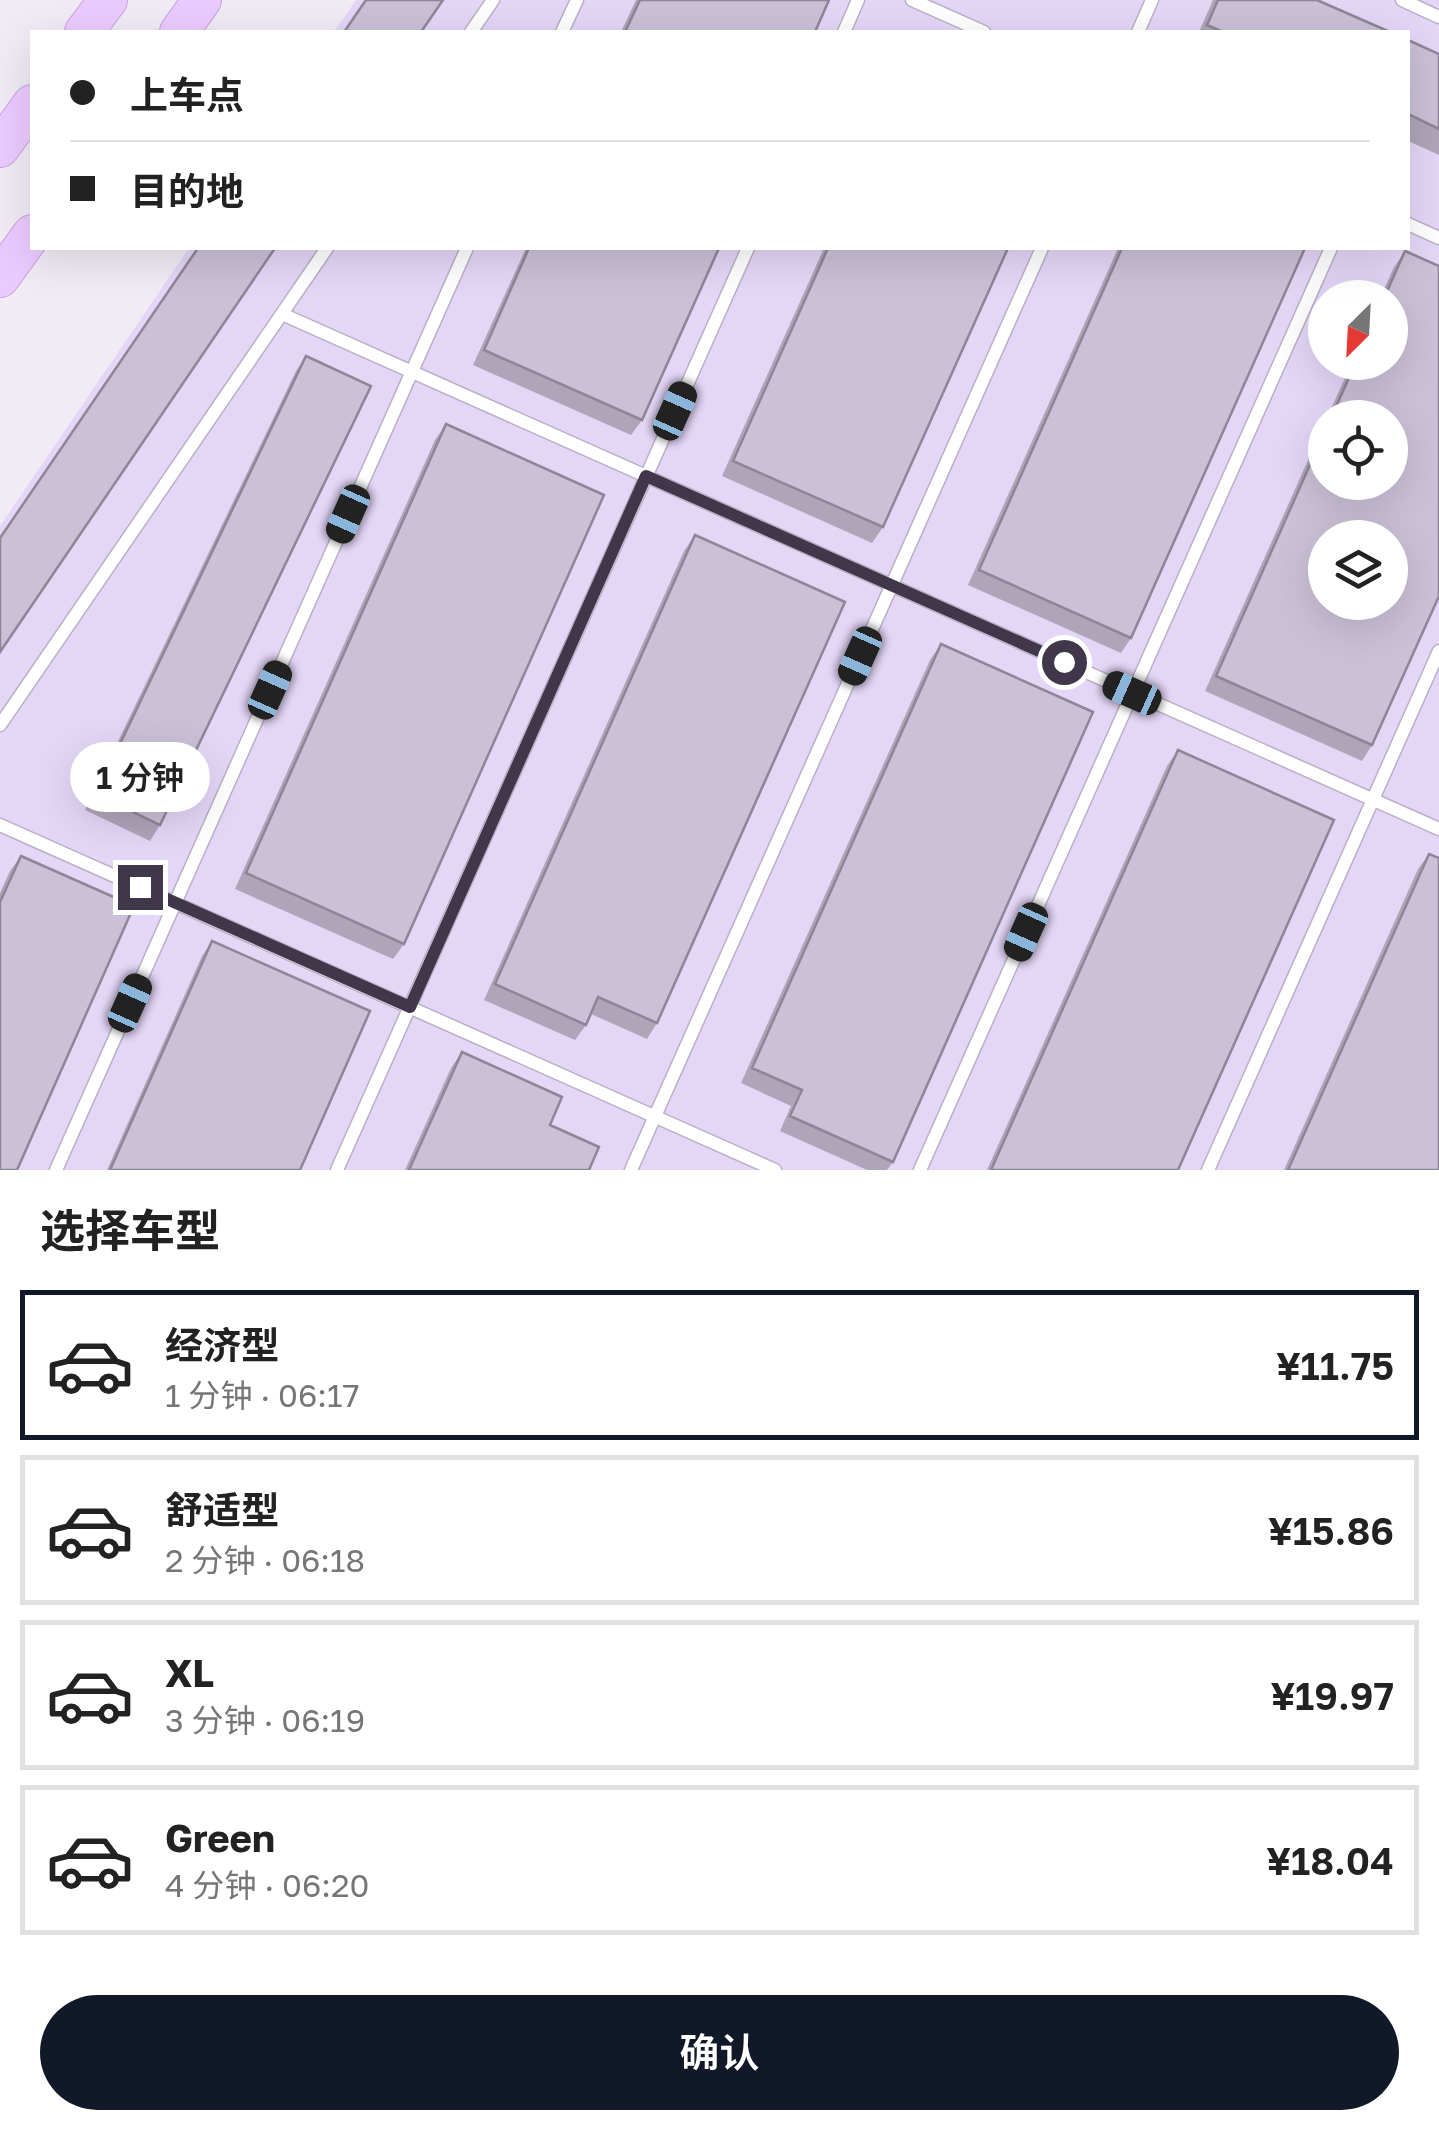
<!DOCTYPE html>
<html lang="zh">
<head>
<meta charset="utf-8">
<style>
	:root { --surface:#fff; --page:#f2f2f2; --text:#222; --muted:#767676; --line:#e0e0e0; --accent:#111827 }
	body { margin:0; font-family:"Golos Text","Noto Sans SC",sans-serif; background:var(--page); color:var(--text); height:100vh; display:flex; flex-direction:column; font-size:38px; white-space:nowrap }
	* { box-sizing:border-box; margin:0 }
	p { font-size:32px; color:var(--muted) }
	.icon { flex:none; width:55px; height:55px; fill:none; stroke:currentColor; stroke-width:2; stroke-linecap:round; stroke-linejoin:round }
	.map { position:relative; height:1170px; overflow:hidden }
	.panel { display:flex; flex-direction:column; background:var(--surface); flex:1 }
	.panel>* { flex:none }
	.hud { position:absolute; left:30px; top:30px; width:1380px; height:220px; border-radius:0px; box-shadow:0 10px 40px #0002; display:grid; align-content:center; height:220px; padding:0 40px; background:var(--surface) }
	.needle { width:65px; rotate:204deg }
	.controls { position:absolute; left:1308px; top:280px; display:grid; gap:20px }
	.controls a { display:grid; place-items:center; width:100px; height:100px; border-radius:50%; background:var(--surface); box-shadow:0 10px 40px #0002; font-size:50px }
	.end { position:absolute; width:45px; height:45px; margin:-22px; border:12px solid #40384a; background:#fff; box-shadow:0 0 0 5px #fff }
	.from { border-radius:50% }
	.bubble { position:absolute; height:70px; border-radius:35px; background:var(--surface); box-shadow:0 10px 40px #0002; font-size:32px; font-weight:600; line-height:70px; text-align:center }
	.car { position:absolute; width:30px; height:60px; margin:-30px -15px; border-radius:12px; box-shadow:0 0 8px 2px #0007; background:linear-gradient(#222 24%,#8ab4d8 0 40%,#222 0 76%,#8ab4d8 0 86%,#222 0) }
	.hud b { display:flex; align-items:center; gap:35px; height:95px; font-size:38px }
	.hud b+b { border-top:2px solid var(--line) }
	.hud i { width:25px; height:25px; background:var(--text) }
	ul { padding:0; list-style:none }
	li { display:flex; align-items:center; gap:30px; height:150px; margin:0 20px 15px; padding:0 20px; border:5px solid var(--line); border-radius:0px }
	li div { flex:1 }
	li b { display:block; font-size:38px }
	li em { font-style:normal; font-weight:600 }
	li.selected { border-color:var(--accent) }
	li>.icon { width:90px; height:90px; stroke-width:1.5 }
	h2 { padding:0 40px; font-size:45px; line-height:120px }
	.cta { display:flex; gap:20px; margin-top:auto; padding:20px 40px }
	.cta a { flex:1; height:115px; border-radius:60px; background:var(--accent); color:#fff; font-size:40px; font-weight:600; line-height:115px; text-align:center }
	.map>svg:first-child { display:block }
</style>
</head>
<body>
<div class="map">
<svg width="1439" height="1170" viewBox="0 0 1439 1170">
	<rect width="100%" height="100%" fill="#f1ebf5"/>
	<path fill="#e4d6f7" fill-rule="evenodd" d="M356,0H1439V1170H0V526L189,248H1408V32H334ZM1325,298H1390V362H1325ZM1325,418H1390V482H1325ZM1325,538H1390V602H1325Z"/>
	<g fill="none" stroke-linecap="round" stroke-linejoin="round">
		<g stroke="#bab0c4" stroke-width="15">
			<path id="lane" d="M912,0L984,32
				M1402,0L1439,17
				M471,32L493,0
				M562,32L577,0
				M844,32L858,0
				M1138,32L1152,0
				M1408,224L1439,238
				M282,314L1439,829
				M0,725L327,248
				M0,825L775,1170
				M56,1170L467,248
				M337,1170L748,248
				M631,1170L1042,248
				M920,1170L1331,248
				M1208,1170L1439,651"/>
		</g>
		<g stroke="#c8a2e2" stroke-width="40">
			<path id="secondary" d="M84,32L108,0
				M179,32L202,0
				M0,148L32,104
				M0,278L32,234"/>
		</g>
		<use href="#lane" stroke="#fff" stroke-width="12"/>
		<use href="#secondary" stroke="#ebcbff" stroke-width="38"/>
	</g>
	<path fill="#afa5b9" d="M636,0H829L815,32H621Z
		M1213,0H1317L1390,32H1199Z
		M1408,40L1439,54V155L1408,141Z
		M526,248H719L642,420L631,435L473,365Z
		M824,248H1008L883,527L872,543L722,476Z
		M1118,248H1305L1131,638L1121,653L968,585Z
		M1405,251L1372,745L1362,761L1205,691L1325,422V482L1390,418H1327L1352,362H1390V298H1380L1394,267Z
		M306,356L160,825L150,841L85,810L296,371Z
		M446,424L404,944L393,959L235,889L435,440Z
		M695,535L657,1023L647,1039L591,1014L586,1025L575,1040L484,1000L684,551Z
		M941,644L893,1162L887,1170H867L780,1131L791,1106L741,1083L930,660Z
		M1178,750V1170H987L1167,766Z
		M1429,854L1439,1170H1284L1418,869Z
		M21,856L0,1170V893L10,871Z
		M212,941L300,1170H107L202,956Z
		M462,1052L589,1170H405L451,1068Z"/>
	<path fill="#cbc0d7" stroke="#8e8696" stroke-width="2.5" fill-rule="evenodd" d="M366,0H443L421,32H344Z
		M640,0H829L815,32H625Z
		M1218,0H1317L1390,32H1223L1207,25Z
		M1408,40L1439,54V129L1408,114Z
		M198,248H275L0,652V538Z
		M529,248H719L642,420L484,350Z
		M828,248H1008L883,527L733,461Z
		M1122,248H1305L1131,638L979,570Z
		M1405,251L1439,266V596L1372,745L1216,676L1325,431V482H1390V418H1331L1356,362H1390V298H1384ZM1325,538H1390V602H1325Z
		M306,356L371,386L160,825L96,794Z
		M446,424L604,495L404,944L246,873Z
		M695,535L845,602L657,1023L598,997L586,1025L495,984Z
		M941,644L1093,712L893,1162L790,1116L802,1090L752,1068Z
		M1178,750L1334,820L1178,1170H991Z
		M1429,854L1439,858V1170H1288Z
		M21,856L134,906L17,1170H0V902Z
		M212,941L370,1011L300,1170H110Z
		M462,1052L562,1097L550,1125L599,1147L589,1170H409Z"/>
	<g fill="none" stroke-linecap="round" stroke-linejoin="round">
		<path stroke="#40384a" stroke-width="12" d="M140,887L410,1007L646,476L1064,662"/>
	</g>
</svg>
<div class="controls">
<a><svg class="needle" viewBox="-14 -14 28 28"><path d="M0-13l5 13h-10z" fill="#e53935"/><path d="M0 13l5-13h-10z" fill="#767676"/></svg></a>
<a><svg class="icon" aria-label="locate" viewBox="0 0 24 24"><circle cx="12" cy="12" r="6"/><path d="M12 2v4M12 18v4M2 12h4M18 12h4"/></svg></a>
<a><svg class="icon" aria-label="layers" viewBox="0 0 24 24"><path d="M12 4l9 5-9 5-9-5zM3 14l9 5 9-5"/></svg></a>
</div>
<i class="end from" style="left:1064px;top:662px"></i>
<i class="end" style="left:140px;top:887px"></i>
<div class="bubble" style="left:70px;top:742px;width:140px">1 分钟</div>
<i class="car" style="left:675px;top:411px;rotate:24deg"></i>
<i class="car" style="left:348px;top:514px;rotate:204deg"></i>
<i class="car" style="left:860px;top:656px;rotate:204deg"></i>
<i class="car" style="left:270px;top:690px;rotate:24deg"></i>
<i class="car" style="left:1132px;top:693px;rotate:294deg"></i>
<i class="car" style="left:1026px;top:932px;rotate:204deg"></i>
<i class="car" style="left:130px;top:1003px;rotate:24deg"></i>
<div class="hud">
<b><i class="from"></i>上车点</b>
<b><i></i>目的地</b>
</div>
</div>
<section class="panel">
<h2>选择车型</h2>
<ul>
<li class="selected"><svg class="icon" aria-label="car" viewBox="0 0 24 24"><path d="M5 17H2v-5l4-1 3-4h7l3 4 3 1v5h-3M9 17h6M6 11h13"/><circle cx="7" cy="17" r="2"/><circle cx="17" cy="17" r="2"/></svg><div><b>经济型</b><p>1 分钟 · 06:17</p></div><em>¥11.75</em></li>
<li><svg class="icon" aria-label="car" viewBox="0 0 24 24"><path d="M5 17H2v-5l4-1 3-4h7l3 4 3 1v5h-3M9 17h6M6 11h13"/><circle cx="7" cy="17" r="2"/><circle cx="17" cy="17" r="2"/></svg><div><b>舒适型</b><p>2 分钟 · 06:18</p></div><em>¥15.86</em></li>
<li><svg class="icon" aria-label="car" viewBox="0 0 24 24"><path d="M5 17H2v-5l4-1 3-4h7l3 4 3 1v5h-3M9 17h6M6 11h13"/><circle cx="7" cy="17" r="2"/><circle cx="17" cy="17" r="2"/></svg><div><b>XL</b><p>3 分钟 · 06:19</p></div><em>¥19.97</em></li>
<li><svg class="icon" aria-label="car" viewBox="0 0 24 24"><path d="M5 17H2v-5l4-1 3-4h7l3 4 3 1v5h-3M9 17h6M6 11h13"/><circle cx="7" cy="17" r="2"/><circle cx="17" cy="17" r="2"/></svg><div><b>Green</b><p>4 分钟 · 06:20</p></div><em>¥18.04</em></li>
</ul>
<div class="cta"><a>确认</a></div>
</section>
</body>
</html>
